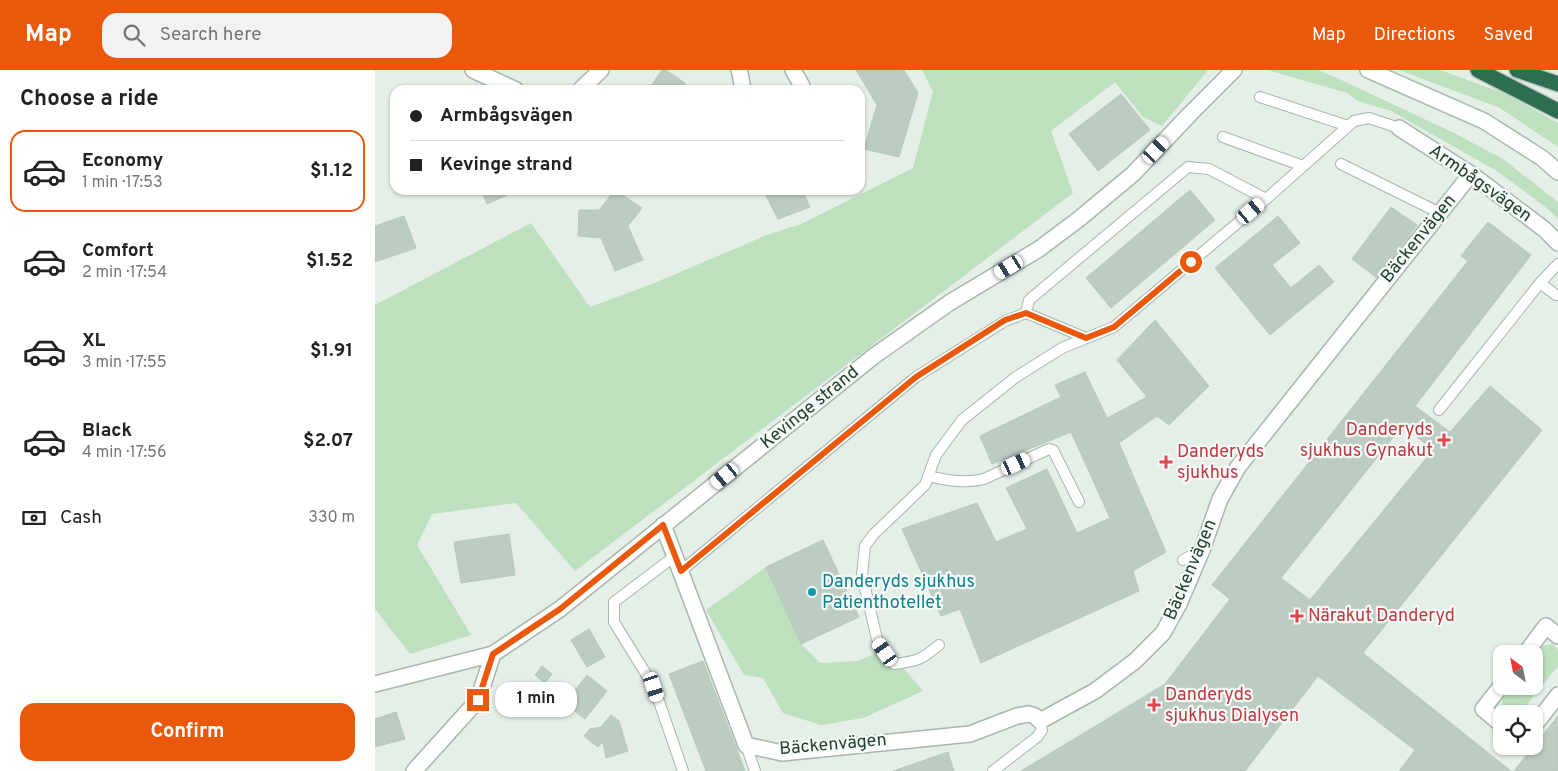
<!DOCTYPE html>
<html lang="en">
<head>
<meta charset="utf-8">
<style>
	:root { --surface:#fff; --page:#f2f2f2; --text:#222; --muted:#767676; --line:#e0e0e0; --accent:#ea580c }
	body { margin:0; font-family:Overpass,sans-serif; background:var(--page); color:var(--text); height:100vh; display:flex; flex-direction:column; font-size:19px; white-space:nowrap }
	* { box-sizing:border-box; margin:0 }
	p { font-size:16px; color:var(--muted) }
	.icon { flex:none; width:28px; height:28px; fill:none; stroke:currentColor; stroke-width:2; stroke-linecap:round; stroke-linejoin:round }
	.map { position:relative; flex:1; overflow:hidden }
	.details { display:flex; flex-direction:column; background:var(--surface); width:375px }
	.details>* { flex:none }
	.guide { position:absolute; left:15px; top:15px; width:475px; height:110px; border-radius:15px; box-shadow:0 1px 4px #0004; display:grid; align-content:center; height:110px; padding:0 20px; background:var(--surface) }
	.needle { width:32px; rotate:328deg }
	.buttons { position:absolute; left:1118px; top:575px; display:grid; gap:10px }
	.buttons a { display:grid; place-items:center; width:50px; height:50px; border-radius:10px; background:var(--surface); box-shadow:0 1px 4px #0004; font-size:25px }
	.end { position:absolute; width:22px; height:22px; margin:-11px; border:6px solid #ea580c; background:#fff; box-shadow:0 0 0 2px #fff }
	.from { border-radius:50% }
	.bubble { position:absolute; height:35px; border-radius:15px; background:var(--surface); box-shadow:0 1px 4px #0004; font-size:16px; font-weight:700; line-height:35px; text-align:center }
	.car { position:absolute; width:15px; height:30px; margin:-15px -8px; border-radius:6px; box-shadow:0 0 4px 1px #0007; background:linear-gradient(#fff 24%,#345 0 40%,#fff 0 76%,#345 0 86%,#fff 0) }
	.guide b { display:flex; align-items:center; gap:18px; height:48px; font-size:19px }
	.guide b+b { border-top:1px solid var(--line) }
	.guide i { width:12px; height:12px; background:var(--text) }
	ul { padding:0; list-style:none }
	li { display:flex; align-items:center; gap:15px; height:82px; margin:0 10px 8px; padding:0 10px; border:2px solid transparent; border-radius:15px }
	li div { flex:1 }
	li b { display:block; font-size:19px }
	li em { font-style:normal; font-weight:700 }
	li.on { border-color:var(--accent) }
	li>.icon { width:45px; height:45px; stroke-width:1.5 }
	h2 { padding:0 20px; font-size:22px; line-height:60px }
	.pay { display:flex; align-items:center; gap:12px; height:55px; padding:0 20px; font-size:19px }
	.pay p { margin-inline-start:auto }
	.cta { display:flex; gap:10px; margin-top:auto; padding:10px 20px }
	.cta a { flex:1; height:58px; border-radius:15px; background:var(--accent); color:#fff; font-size:20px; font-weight:700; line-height:58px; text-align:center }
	header { display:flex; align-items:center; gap:30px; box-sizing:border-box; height:70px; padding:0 25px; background:var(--accent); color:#fff }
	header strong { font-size:24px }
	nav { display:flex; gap:28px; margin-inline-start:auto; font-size:18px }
	.search { width:350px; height:45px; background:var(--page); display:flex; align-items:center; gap:12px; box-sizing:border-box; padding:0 18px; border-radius:15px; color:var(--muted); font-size:19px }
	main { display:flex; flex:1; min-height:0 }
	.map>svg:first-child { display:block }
</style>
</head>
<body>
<header>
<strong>Map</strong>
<div class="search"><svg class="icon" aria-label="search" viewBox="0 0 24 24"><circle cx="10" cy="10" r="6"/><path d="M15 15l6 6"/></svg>Search here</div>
<nav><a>Map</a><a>Directions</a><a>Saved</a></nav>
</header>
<main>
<section class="details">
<h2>Choose a ride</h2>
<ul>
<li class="on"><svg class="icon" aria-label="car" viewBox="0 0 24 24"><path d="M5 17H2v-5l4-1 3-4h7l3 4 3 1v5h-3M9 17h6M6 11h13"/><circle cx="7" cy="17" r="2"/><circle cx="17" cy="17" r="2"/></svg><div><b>Economy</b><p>1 min · 17:53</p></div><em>$1.12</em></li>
<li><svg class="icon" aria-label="car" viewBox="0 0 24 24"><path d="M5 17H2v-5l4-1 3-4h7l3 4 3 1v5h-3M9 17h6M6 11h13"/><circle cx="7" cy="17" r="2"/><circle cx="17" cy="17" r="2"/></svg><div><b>Comfort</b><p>2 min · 17:54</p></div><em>$1.52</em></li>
<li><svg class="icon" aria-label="car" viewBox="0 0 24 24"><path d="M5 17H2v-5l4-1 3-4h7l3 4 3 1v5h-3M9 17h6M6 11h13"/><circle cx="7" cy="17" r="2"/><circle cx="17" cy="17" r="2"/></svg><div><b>XL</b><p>3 min · 17:55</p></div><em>$1.91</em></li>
<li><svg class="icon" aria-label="car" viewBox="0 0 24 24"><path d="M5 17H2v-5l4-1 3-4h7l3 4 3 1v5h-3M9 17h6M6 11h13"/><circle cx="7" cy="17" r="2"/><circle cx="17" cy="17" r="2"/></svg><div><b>Black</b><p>4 min · 17:56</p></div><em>$2.07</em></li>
</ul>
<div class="pay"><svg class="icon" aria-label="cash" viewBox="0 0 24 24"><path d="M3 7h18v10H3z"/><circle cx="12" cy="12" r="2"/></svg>Cash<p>330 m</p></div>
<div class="cta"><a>Confirm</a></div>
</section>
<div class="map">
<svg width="1183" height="701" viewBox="0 0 1183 701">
	<rect width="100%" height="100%" fill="#e5eee7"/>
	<path fill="#bde0be" d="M547,0H833L787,56L768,47L740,12L676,61L698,123L200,501L141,433L57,444L42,475L96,565L35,584L0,539V235L156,153L215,237L277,214L392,165L426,154L538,98L558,21Z
		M892,0H943L962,8L1079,63L1128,89L1183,132V149L1173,139L1122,101L1016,41L983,31L972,23Z
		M1024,0H1065L1131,24L1183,53V77L1125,38Z
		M391,497L426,574L445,593L482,591L512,579L548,621L488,648L446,655L408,643L388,608L369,605L331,540Z
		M1177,574L1183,579V596L1148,639L1142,644L1136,642L1128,637L1127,629L1137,616H1159V587L1167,576Z"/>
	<path fill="#bdccc2" stroke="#b7c8bc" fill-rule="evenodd" d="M287,0H291L310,13L306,20H273Z
		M481,0H529L543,23L524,87L489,79L502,35Z
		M746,24L775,60L723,101L694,64Z
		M106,120H140L141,121L112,134Z
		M240,120L267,138L253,156L268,190L240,201L226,168L203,166L204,140H224Z
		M388,120H427L435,137L403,149Z
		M815,120L840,150L736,238L711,208Z
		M1016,137L1042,155L1002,208L977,189Z
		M29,146L41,178L0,192V156Z
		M903,146L925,173L897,195L916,218L944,195L959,212L895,265L840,198Z
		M1113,152L1156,185L1040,336L1075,362L1115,316L1167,360L988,583L1136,701H1024L1040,680L943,606L870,701H646L790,614L855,529L837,515L1093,191L1086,186ZM1028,355L1058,380L935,530L906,508Z
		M780,250L834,316L794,355L782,346L744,373L791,482L758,501L764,521L606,593L585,539L566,546L527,459L602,433L621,472L652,459L631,418L672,399L702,463L735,448L696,362L617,394L605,366L686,327L680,315L710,302L732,348L772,327L742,290Z
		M134,464L140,505L86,513L79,472Z
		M448,470L484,547L426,574L391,497Z
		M214,559L230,587L212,597L196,570Z
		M328,591L370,701H331L294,604Z
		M167,596L177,604L170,613L160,605Z
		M212,605L232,621L210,649L190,633Z
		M21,642L30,669L0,677V649Z
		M236,645L244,651L253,681L231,688L228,672L223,677L209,666L215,659L226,657Z
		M1183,646V701H1139L1154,682Z
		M573,682L579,701H518Z"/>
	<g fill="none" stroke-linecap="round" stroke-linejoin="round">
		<g stroke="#a7b7ad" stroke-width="12">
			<path id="lane" d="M885,27L973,56
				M848,67L928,96
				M966,94L1065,143
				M1165,213L1181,225
				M651,243L654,230L813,97L834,99L891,129
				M1064,340L1165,213L1183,194
				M553,406C572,410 590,414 609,409L674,379L678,380L704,432
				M300,486L239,532V552L279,617L308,701
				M808,490L827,480
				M306,501L541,307L630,251L651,243L711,268
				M564,575C546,590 543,591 519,594L502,569L487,505L490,476L498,465L550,415L561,385L587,350L641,307L687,278L739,257L891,129L979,51L994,48L1024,58
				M371,675L380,701
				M618,701L662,667L667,660L665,651"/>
		</g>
		<g stroke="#a7b7ad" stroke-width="18">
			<path id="street" d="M98,0L141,20
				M364,0L365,3L368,20
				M418,0L427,16L425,20
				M205,20L226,0
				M1024,58L1096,104L1169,159L1183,173
				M288,455L371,675L407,683L595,664L642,646L654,644L660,646L665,651L720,621L760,591L788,563L804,534L827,480L845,429L863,397L1096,104
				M1150,584L1171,556L1183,566
				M0,614L118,584
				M1126,616L1108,639L1126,654
				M1159,656L1183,625
				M39,701L103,630L118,584L185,539L499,286L574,233L664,179L704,149L758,104L815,44L859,0"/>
		</g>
		<g stroke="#a5bdaf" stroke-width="18">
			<path id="secondary" d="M993,0L1109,51L1167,88L1183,102"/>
		</g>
		<g stroke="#c1cac5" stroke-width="18">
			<path id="highway" d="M1103,0L1183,41
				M1142,0L1183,14"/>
		</g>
		<use href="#lane" stroke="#fff" stroke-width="10"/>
		<use href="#street" stroke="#fff" stroke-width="15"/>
		<use href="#secondary" stroke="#fff" stroke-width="15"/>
		<use href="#highway" stroke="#2e6e50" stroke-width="15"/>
	</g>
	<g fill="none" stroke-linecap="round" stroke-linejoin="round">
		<path stroke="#ea580c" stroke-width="6" d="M103,630L118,584L185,539L288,455L306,501L541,307L630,250L651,243L711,268L739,257L816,192"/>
	</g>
	<g fill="#e0444e" stroke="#f5faf7" stroke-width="2">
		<path d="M1066.5 362.5h5v5h5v5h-5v5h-5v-5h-5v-5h5z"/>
		<path d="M788.5 384.5h5v5h5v5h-5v5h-5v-5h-5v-5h5z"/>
		<path d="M919.5 538.5h5v5h5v5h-5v5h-5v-5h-5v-5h5z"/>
		<path d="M776.5 627.5h5v5h5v5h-5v5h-5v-5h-5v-5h5z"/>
	</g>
	<circle fill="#0f9aa8" stroke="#f5faf7" stroke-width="2" cx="437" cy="522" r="5"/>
	<g text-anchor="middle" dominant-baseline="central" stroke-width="4.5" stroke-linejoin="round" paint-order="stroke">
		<g font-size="18" fill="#234131" stroke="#f5faf7">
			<text transform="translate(1105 114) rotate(35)">Armbågsvägen</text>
			<text transform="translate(1044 169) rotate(-51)">Bäckenvägen</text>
			<text transform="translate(435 338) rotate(-39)">Kevinge strand</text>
			<text transform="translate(816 500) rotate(-67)">Bäckenvägen</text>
			<text transform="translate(458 675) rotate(-5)">Bäckenvägen</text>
		</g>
		<g font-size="18" fill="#be3a42" stroke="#f5faf7" text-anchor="start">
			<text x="1058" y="360" text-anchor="end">Danderyds<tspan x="1058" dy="21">sjukhus Gynakut</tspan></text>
			<text x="802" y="382">Danderyds<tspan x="802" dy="21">sjukhus</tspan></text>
			<text x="933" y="546">Närakut Danderyd</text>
			<text x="790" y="625">Danderyds<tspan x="790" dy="21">sjukhus Dialysen</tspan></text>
		</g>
		<g font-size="18" fill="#0d838f" stroke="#f5faf7" text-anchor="start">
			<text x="447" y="512">Danderyds sjukhus<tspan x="447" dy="21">Patienthotellet</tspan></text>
		</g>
	</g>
</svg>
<div class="buttons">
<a><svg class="needle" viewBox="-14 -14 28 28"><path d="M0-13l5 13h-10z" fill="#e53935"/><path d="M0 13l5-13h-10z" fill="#767676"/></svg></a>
<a><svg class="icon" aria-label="locate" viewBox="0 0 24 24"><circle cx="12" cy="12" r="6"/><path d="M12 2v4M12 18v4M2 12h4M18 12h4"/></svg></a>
</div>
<i class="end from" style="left:816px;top:192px"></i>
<i class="end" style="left:103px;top:630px"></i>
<div class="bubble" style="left:120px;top:612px;width:82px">1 min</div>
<i class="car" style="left:781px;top:80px;rotate:43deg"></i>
<i class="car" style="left:876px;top:141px;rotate:50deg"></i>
<i class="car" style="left:634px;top:197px;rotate:239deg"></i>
<i class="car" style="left:641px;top:394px;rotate:65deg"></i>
<i class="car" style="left:350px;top:406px;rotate:231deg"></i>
<i class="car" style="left:510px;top:582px;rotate:325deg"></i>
<i class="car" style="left:279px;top:617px;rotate:162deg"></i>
<div class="guide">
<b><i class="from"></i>Armbågsvägen</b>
<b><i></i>Kevinge strand</b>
</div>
</div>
</main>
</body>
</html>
